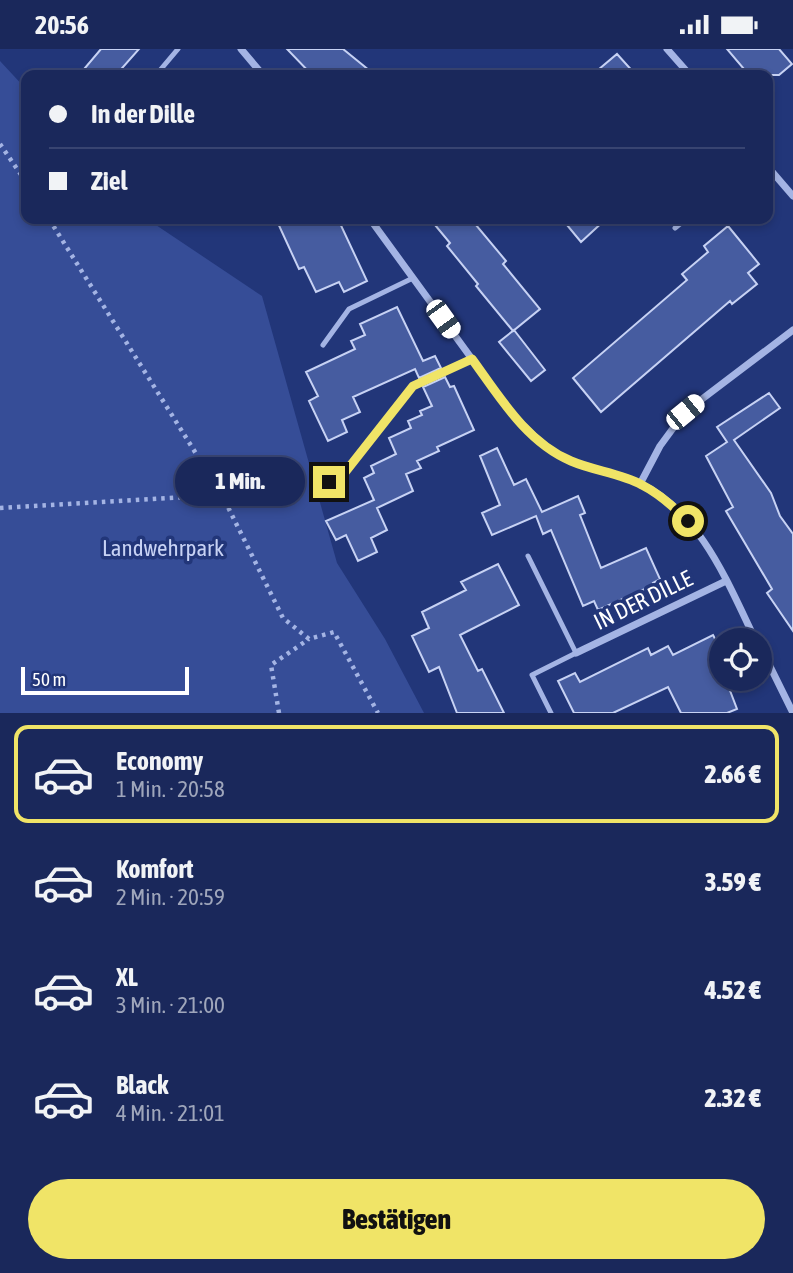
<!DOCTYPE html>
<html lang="de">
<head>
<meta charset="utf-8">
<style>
	:root { --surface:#1a285b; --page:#273464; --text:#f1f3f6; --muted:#9fa6bb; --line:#384471; --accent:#f0e467 }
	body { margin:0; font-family:"Asap Condensed",sans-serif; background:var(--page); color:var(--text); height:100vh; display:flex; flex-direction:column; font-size:26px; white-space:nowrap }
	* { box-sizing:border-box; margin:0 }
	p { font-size:23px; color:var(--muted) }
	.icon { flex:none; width:38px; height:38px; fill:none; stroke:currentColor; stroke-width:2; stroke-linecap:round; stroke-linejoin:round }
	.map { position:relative; height:664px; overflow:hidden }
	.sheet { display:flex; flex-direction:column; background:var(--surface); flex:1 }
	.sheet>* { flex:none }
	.top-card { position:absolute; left:21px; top:21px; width:752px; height:154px; border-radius:14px; box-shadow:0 4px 10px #0003,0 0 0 2px var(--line); display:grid; align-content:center; height:154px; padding:0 28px; background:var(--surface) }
	.tools { position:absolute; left:709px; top:579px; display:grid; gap:14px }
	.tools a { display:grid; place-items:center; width:63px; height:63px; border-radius:50%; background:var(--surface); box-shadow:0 4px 10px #0003,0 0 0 2px var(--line); font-size:35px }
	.scale { position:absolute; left:21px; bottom:18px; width:168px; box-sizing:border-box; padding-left:7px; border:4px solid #fff; border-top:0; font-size:19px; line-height:24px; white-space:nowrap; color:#fff; -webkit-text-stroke:5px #223679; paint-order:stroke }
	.end { position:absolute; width:32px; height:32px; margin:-16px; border:9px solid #f0e467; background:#111; box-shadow:0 0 0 4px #111 }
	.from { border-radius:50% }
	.bubble { position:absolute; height:49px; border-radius:24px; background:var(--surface); box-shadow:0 4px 10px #0003,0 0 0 2px var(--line); font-size:23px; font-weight:800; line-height:49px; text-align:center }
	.car { position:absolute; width:21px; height:42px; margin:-21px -10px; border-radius:9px; box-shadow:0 0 5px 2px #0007; background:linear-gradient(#fff 24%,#345 0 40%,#fff 0 76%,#345 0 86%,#fff 0) }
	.top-card b { display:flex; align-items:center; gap:24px; height:66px; font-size:26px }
	.top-card b+b { border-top:2px solid var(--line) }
	.top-card i { width:18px; height:18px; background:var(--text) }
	ul { padding:12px 0 0; list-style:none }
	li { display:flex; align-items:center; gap:21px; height:98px; margin:0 14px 10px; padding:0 14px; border:4px solid transparent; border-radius:14px }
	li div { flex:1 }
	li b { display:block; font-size:26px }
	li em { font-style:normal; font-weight:800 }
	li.current { border-color:var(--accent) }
	li>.icon { width:63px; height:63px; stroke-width:1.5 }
	.action { display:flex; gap:14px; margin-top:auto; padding:14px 28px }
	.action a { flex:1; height:80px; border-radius:42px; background:var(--accent); color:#111; font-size:28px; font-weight:800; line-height:80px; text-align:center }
	.status { display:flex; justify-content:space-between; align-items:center; height:49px; padding:0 35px; background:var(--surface); direction:ltr }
	.status svg { height:19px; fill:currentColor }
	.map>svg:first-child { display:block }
</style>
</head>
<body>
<div class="status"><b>20:56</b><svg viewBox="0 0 49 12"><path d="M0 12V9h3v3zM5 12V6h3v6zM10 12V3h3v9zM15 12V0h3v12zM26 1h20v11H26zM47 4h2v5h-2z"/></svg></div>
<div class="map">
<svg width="793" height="664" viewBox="0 0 793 664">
	<rect width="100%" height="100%" fill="#223679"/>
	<path fill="#364d97" d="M0,12L26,40V170H147L262,247L337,514L385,590L424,664H0Z"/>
	<path fill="#465ca0" stroke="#c7d2f4" stroke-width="2" d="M101,0H139L116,26H79Z
		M287,0H343L375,26H312Z
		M727,0H779L792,15L779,26H749Z
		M617,5L636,26H592Z
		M276,170H338L367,232L344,243L339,233L316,243L304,218L299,220Z
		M430,170H471L506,212L503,215L540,260L513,282L476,237L478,235L447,197L450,194Z
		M562,170H606L581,193Z
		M728,177L759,215L748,224L757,235L732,255L730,252L601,363L573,329L687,231L682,225L708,203L704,197Z
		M397,258L423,312L435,307L441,319L419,329L415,320L353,348L360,363L342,371L347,383L328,392L309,352L318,347L306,323L355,300L351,292L365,286L360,275Z
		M514,281L545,321L531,332L499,293Z
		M445,328L450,338L454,337L474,381L437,398L439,402L417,412L421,419L406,425L413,442L377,459L387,481L371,489L377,503L358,512L346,486L336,491L326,472L374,451L364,429L374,424L371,417L396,405L389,389L411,379L408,372L422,366L420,362L432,357L423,338Z
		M769,344L780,359L734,391L771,444L780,467L793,485V582L767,544L772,540L726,462L733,458L706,407L727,393L717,378Z
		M497,399L514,436L526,430L542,463L578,447L585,464L580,466L601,519L646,499L660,530L653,534L654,536L598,561L594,552L583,557L551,481L543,485L536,467L492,486L482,464L500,456L480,407Z
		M498,515L519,556L460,586L478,622L482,620L504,664H457L439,618L429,623L412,587L429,579L422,563L466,541L461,533Z
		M713,586L721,601V630L729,639L737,660L727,664H681L668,638L613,664H574L558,632L575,624L580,633L648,599L651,606L668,597L673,606Z"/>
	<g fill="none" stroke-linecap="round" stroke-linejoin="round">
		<path stroke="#a4b4e4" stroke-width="4.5" stroke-dasharray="3.5 5" stroke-linecap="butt" d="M0,95L26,133
			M49,170L222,446L283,569L309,590L334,583L378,664
			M0,459L222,446
			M279,664L271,616L309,590"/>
		<path stroke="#a4b4e4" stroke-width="5" d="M156,26L178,0
			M675,179L686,170
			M323,296L349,260L413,229
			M329,433L343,426L413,337L472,310
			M528,507L576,604L532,626L551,664"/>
		<path stroke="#a4b4e4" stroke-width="7" d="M241,0L263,26
			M667,0L690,26
			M768,118L793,147
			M370,170L512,365C529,383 548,402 570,412C593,422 619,424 641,435C702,465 728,535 756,592
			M640,435L660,397L685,363L793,281
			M760,597L793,664
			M576,604L726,532"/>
	</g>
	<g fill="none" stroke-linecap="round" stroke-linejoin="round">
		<path stroke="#f0e467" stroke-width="9" d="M329,433L343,426L413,337L472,310C499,347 526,393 571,412C594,422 621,424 642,436C660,445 674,458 688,472"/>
	</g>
	<g text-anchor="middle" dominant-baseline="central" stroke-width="7" stroke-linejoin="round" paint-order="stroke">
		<g font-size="23" fill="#c7d2f4" stroke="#223679">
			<text x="163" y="499">Landwehrpark</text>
		</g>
		<g font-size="23" fill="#fff" stroke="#223679">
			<text transform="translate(643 551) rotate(-26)">IN DER DILLE</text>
		</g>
	</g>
</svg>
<div class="tools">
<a><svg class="icon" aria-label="locate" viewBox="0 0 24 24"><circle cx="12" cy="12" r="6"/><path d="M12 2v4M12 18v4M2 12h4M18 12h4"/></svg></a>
</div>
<div class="scale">50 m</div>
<i class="end from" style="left:688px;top:472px"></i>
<i class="end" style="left:329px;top:433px"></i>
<div class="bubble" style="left:175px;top:408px;width:130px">1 Min.</div>
<i class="car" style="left:443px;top:270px;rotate:144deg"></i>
<i class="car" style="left:685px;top:363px;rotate:51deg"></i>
<div class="top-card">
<b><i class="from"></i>In der Dille</b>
<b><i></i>Ziel</b>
</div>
</div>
<section class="sheet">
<ul>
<li class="current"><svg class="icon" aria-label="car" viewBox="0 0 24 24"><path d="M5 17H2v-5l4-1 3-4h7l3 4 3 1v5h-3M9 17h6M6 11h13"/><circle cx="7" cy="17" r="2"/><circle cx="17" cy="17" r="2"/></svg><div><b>Economy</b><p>1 Min. · 20:58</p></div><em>2.66 €</em></li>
<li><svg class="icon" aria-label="car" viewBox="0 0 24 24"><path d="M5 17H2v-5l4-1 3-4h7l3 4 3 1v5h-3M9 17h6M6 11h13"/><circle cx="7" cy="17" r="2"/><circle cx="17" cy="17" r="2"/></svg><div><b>Komfort</b><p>2 Min. · 20:59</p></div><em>3.59 €</em></li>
<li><svg class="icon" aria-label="car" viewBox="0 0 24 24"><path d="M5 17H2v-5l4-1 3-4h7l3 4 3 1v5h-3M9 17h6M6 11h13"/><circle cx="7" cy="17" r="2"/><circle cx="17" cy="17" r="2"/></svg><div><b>XL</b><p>3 Min. · 21:00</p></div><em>4.52 €</em></li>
<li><svg class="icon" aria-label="car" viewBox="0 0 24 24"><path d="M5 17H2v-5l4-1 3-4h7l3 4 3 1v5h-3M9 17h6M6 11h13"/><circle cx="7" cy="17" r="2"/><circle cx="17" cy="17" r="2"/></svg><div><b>Black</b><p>4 Min. · 21:01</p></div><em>2.32 €</em></li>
</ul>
<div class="action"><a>Bestätigen</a></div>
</section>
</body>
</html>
